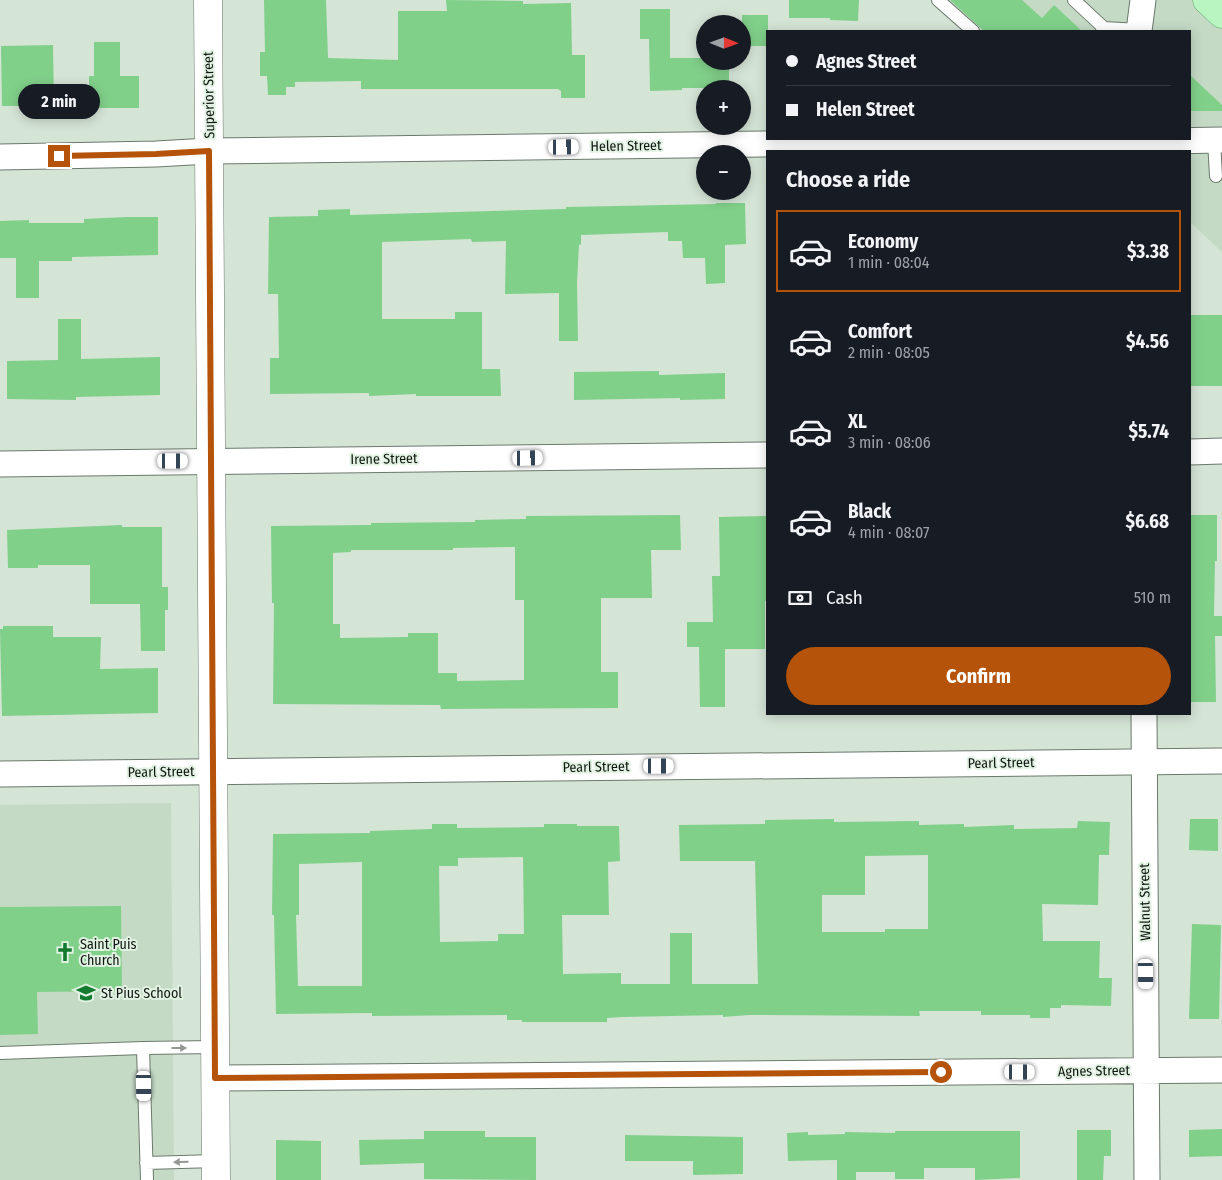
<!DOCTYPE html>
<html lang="en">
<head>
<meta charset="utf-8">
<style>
	:root { --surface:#171b24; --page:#242831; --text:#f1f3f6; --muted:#9ea1a6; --line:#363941; --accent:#b45309 }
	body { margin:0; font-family:"Fira Sans Condensed",sans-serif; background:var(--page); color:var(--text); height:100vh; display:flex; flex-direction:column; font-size:19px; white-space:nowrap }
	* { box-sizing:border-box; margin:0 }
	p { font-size:16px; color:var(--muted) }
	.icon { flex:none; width:28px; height:28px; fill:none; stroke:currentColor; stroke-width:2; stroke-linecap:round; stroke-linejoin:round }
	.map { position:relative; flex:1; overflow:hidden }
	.panel { position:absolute; left:766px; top:150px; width:425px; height:565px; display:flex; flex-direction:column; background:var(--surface); border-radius:0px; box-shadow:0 2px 12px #0003 }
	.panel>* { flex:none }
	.guide { position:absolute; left:766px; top:30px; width:425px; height:110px; border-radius:0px; box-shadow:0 2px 12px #0003; display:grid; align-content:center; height:110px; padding:0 20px; background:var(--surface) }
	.needle { width:32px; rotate:91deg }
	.fabs { position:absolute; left:696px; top:15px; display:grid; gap:10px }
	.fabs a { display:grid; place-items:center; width:55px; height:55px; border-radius:50%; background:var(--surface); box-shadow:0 2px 12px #0003; font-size:25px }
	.end { position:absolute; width:22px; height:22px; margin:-11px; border:6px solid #b45309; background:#fff; box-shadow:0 0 0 2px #fff }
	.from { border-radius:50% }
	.bubble { position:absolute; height:35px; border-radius:18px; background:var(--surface); box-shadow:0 2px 12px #0003; font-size:16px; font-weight:700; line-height:35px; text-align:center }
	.car { position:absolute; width:15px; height:30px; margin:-15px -8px; border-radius:6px; box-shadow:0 0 4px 1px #0007; background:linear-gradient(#fff 24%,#345 0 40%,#fff 0 76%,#345 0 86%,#fff 0) }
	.guide b { display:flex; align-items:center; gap:18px; height:48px; font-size:19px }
	.guide b+b { border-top:1px solid var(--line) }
	.guide i { width:12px; height:12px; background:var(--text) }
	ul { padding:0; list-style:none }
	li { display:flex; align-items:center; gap:15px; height:82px; margin:0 10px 8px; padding:0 10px; border:2px solid transparent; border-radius:0px }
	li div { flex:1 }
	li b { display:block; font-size:19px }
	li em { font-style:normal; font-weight:700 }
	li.selected { border-color:var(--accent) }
	li>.icon { width:45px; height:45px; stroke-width:1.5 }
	h2 { padding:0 20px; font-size:22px; line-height:60px }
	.pay { display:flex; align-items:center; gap:12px; height:55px; padding:0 20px; font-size:19px }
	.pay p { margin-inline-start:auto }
	.button { display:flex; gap:10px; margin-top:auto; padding:10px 20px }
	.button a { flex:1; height:58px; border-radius:30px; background:var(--accent); color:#fff; font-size:20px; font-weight:700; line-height:58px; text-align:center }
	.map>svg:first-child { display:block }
</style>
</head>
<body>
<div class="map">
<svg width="1222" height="1180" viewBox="0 0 1222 1180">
	<rect width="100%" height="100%" fill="#d4e4d5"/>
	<path fill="#c4dac5" d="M938,0H1222V252L1190,222V31H969Z
		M171,803L174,1180H0V805Z"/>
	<path fill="#81d08a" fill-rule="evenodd" d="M264,0H326L328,58L398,60V11H447L446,0L523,1V4L571,3L572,55H585V98H561V91L558,89H361V81L295,82V87H286V95H268L267,76H260V52H265Z
		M789,0H859L858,21L830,20V18H789Z
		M950,0H1022L1042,18L1054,5L1082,31H984Z
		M640,9H670V58H705V61H729V88H682V90L650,91L649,39H640Z
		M742,15H768V46H742Z
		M94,42H120V76H139V108H89V76H94Z
		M53,45L54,108L30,109V106H2L1,46Z
		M1190,75L1222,105V111H1190Z
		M716,203H745L746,244L725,245V283L706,284L705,258H683L682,241H668V232L581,235V244L579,245L577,283L578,341H559V293L505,294L506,241L472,242L471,239L382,242V319H455V312H482V369H500L501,396H416V394L369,396V393L270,394V358H279L278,294H268L269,217L318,216V210L350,209V215L566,209V207L716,204Z
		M127,217H158V255L72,257V261H39V298H16V258H0V221L29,220V223H84V219Z
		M1190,315H1222V386H1190Z
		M58,319H81V359L160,357V395L76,397V400L7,399V361L58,360Z
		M659,371V375L725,373V399L680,400V398L574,400V372Z
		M680,515L681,550H651L652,598H601V672H618V708L441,709L440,705L273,704L274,603H272L271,526L371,525V523L475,522V520L526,519V516ZM515,547V600H524V680L457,681V673H438V633H408V637L340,638V624H333V553L351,552V550H453V548Z
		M1190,515H1217V561H1215L1214,616H1222V636H1215L1216,702H1190Z
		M768,516V601H765V649H725V707H700L699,647H687V622H713L712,576H720L719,517Z
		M122,525V527H162V587H168V610H165V651H141L140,604H90V565H38V568H8L7,530Z
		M3,626H53V637H101L100,669L158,668V713L2,716L0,629H3Z
		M834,819V822L919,821V825L964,824V827L1014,825V829L1077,828L1078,821L1110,822L1109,855H1099L1098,905L1042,904L1043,941H1100L1099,978H1112L1111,1006L1061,1005V1008H1050V1018H1030V1015H981V1011H919L920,1016L749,1015L723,1017V1015L622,1017L607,1018V1022H522V1020H507V1015L372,1016V1013L276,1014L274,915H272L273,834L370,833V831L432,829V824H457V828L544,827V824H577V826H619L620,861L608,862L609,915H562L563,974L621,973V984H670V933H692V984H758L755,861H680L679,825L765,824V820ZM928,855V929H885V932H822V895H865V856ZM523,857L524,934H498V941L440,942L439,866H458V858ZM362,862V986H298L296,915H299V864Z
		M1190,819H1218V851L1189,850Z
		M121,906L122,991L37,992L38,1034L0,1035V907Z
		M1192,924L1221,925L1219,1019H1189Z
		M1222,1129V1156L1189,1157V1130Z
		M1077,1130H1111V1156H1104L1103,1180H1077Z
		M424,1131H485V1137H536V1180L424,1179V1163L360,1165L359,1140L424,1139Z
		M895,1131H1020V1178L975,1180V1168H924V1179H895V1172H856V1180H837V1160L788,1161L787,1133L808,1132V1135L845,1134V1132L895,1133Z
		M625,1135L743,1137V1174L693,1175V1161H625Z
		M276,1140L321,1141V1180H276Z"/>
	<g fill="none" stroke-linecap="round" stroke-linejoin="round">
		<g stroke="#6b796c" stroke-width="14">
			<path id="service" d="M938,0L973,31
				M1074,0L1104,28L1102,31
				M1104,28L1139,30
				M1214,141L1216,176
				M143,1048L215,1047
				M0,1053L143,1048L147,1180
				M146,1163L216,1161"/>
		</g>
		<g stroke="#6b796c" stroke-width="27">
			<path id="minor" d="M1139,31L1143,0
				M0,157L156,154L209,151L1080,140L1112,142L1222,140
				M1190,452L1222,451
				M0,464L768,455
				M1144,714L1147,1180
				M0,774L1222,761
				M215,1078L1222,1070"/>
		</g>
		<g stroke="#6b796c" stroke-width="29">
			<path id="tertiary" d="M208,0L216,1180"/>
		</g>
		<g stroke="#60a369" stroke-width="29">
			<path id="primary" d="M1207,0L1222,14"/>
		</g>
		<use href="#service" stroke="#fff" stroke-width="12"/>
		<use href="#minor" stroke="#fff" stroke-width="25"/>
		<use href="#tertiary" stroke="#fff" stroke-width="28"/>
		<use href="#primary" stroke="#b9f5c1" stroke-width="28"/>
	</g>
	<defs><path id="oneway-solid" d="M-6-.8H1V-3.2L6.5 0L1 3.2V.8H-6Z" transform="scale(1.25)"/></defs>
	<g fill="#949794">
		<use href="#oneway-solid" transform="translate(179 1048)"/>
		<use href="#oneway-solid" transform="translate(181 1162) rotate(178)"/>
	</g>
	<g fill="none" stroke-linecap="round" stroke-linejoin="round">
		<path stroke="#b45309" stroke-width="6" d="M59,156L156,154L209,151L215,1078L941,1072"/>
	</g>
	<defs>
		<g id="church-bare" transform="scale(1.5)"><path d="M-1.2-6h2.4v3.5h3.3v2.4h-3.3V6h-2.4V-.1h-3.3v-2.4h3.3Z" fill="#127b2f" stroke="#e1f2e2" stroke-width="2.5" paint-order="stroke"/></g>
		<g id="school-bare" transform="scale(1.5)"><path d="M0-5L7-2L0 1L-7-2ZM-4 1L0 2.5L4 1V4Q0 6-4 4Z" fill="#127b2f" stroke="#e1f2e2" stroke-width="2.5" paint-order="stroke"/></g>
	</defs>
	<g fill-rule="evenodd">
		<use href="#church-bare" x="65" y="952"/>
		<use href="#school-bare" x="86" y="993"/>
	</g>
	<g text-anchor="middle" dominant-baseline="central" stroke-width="4" stroke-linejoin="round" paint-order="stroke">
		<g font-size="14" fill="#111712" stroke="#e1f2e2">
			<text transform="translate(209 95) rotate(-91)">Superior Street</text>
			<text transform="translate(626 146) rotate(-1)">Helen Street</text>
			<text transform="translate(384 459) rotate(-1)">Irene Street</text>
			<text transform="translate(1001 763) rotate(-1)">Pearl Street</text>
			<text transform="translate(596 767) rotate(-1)">Pearl Street</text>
			<text transform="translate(161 772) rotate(-1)">Pearl Street</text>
			<text transform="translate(1145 902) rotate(-91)">Walnut Street</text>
			<text transform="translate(1094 1071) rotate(-1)">Agnes Street</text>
		</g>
		<g font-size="14" fill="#111712" stroke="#e1f2e2" text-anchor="start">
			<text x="80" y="944">Saint Puis<tspan x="80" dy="16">Church</tspan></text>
			<text x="101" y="993">St Pius School</text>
		</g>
	</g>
</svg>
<div class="fabs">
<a><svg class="needle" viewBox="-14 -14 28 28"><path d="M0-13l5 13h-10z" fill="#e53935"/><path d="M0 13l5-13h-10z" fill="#9ea1a6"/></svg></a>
<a>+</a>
<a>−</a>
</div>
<i class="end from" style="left:941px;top:1072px"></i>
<i class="end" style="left:59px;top:156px"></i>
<div class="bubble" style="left:18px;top:84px;width:82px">2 min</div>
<i class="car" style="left:564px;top:147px;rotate:89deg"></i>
<i class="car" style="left:528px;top:458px;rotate:89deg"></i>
<i class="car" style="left:173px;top:461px;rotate:90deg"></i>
<i class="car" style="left:659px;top:766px;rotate:90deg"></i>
<i class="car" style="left:1146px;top:974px;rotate:179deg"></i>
<i class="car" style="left:1020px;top:1072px;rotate:90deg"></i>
<i class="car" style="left:144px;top:1086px;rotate:179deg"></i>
<div class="guide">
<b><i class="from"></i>Agnes Street</b>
<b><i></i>Helen Street</b>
</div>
<section class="panel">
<h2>Choose a ride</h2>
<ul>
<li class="selected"><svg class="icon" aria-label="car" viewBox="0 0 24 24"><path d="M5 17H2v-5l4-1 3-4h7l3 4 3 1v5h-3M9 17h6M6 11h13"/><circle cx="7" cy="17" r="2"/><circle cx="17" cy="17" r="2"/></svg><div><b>Economy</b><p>1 min · 08:04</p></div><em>$3.38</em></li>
<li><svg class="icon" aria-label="car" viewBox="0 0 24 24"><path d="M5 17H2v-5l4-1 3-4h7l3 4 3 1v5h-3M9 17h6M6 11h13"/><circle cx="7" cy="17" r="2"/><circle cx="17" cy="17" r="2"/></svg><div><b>Comfort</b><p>2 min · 08:05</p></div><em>$4.56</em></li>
<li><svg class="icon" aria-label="car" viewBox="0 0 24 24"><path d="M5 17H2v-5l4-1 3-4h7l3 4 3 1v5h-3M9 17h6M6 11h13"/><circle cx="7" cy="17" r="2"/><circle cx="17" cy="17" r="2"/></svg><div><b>XL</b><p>3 min · 08:06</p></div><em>$5.74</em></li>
<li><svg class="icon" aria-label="car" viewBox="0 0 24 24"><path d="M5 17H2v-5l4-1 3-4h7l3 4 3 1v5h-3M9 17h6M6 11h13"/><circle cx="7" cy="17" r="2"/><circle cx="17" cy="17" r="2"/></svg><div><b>Black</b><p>4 min · 08:07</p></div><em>$6.68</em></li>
</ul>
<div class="pay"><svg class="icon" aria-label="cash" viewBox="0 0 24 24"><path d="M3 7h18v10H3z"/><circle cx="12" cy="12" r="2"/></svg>Cash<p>510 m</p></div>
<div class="button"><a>Confirm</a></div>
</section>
</div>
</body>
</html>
